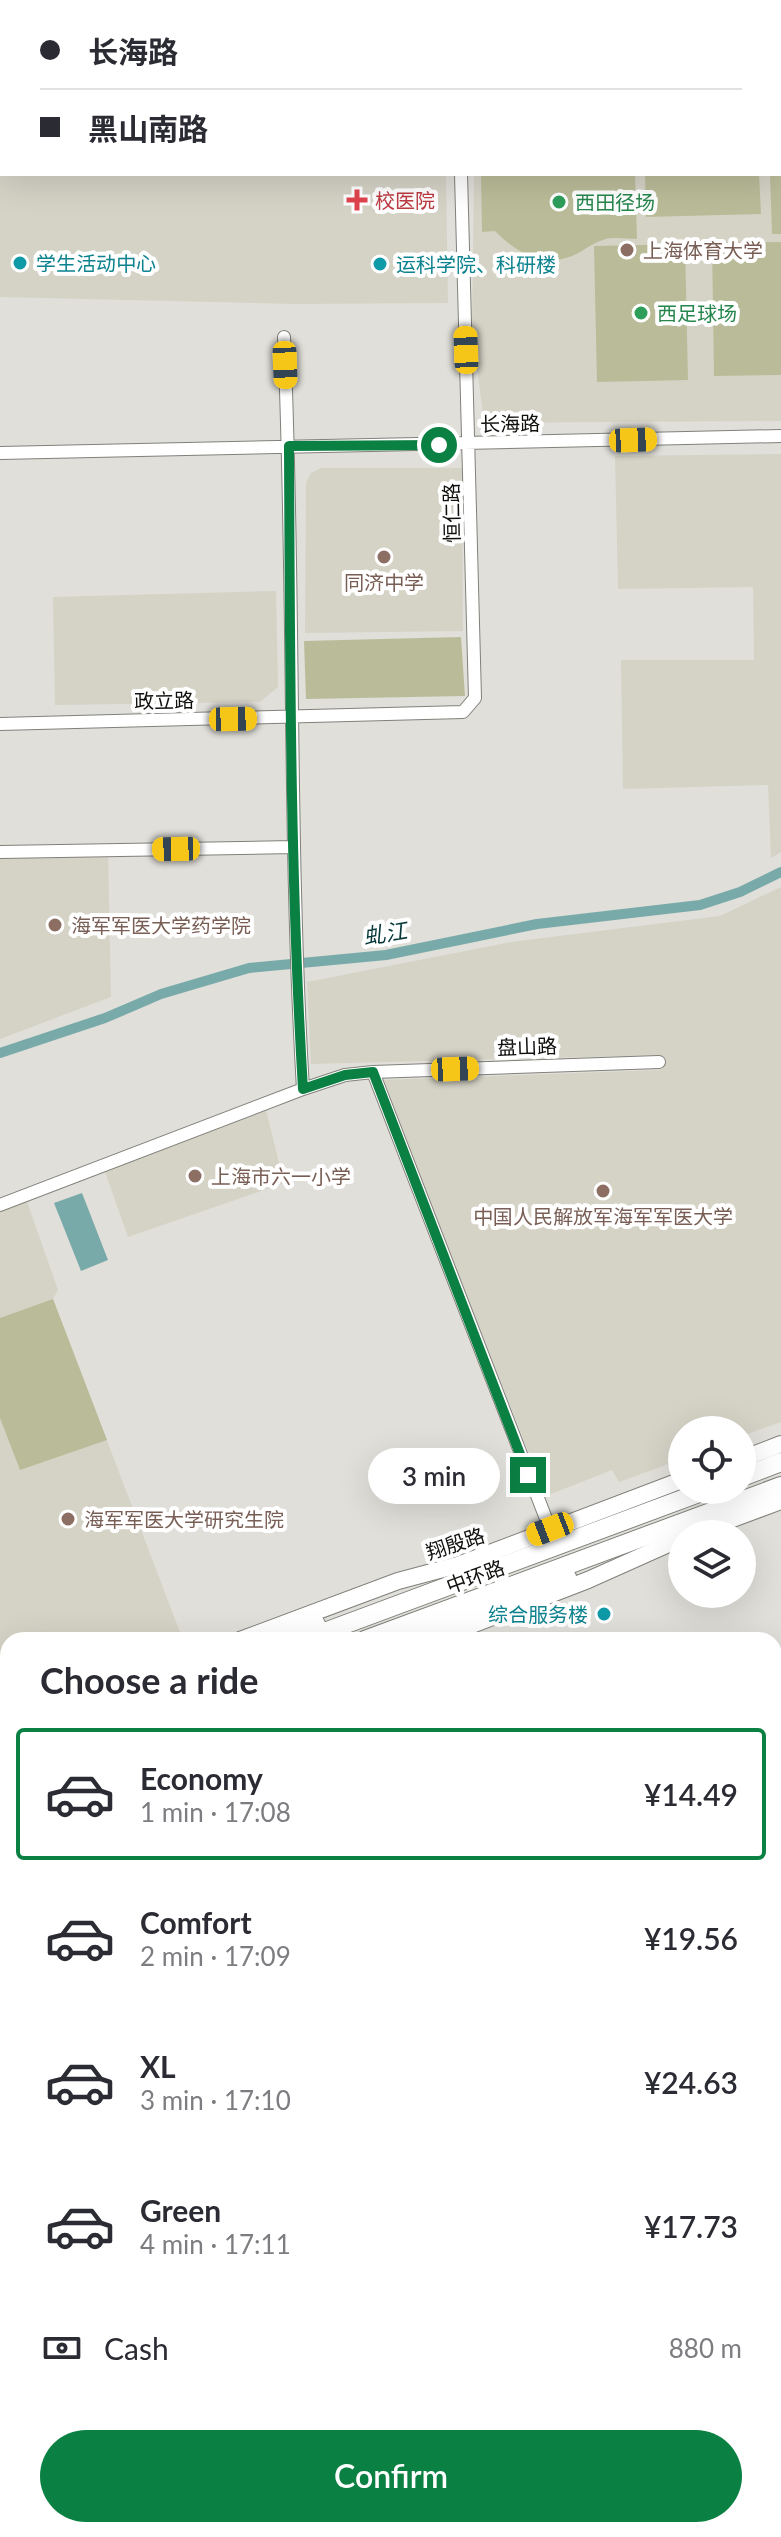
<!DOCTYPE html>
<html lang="en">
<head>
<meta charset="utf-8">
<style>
	:root { --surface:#fff; --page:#f2f2f3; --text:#2b2b33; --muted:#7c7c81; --line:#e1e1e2; --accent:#0b8043 }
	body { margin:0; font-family:Lato,"Noto Sans SC",sans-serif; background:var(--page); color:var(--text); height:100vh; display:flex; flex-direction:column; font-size:30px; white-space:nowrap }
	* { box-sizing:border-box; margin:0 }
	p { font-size:26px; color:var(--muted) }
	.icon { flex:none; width:44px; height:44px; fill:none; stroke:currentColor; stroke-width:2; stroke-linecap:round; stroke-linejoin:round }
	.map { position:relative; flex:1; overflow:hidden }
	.details { position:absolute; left:0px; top:1632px; width:782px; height:906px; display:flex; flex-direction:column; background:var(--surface); border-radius:24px 24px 0 0; box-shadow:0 8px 32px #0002 }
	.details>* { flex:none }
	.hud { position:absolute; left:0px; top:0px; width:782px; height:176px; box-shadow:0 8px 32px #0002; display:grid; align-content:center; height:176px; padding:0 40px; background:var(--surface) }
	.fabs { position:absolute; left:668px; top:1416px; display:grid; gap:16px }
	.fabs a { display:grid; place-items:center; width:88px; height:88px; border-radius:50%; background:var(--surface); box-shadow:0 8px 32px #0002; font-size:40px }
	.end { position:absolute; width:36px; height:36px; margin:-18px; border:10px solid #0b8043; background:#fff; box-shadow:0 0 0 4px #fff }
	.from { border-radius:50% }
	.bubble { position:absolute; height:56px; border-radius:28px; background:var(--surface); box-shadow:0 8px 32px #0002; font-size:26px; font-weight:600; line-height:56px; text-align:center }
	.car { position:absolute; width:24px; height:48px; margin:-24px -12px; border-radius:10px; box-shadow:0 0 6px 2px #0007; background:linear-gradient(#f5c518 24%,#345 0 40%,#f5c518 0 76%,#345 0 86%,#f5c518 0) }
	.hud b { display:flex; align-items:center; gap:28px; height:76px; font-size:30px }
	.hud b+b { border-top:2px solid var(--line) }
	.hud i { width:20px; height:20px; background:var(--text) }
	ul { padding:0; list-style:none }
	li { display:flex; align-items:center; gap:24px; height:132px; margin:0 16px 12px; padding:0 24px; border:4px solid transparent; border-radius:8px }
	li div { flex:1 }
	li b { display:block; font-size:30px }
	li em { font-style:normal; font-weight:600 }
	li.current { border-color:var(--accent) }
	li>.icon { width:72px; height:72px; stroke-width:1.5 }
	h2 { padding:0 40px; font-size:36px; line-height:96px }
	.pay { display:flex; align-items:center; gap:20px; height:88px; padding:0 40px; font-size:30px }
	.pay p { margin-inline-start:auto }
	.action { display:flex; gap:16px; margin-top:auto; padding:16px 40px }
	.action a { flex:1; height:92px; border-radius:48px; background:var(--accent); color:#fff; font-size:32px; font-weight:600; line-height:92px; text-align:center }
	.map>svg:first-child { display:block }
</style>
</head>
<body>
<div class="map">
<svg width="781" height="2537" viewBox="0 0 781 2537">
	<rect width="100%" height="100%" fill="#e0dfd9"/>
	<path fill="#d5d3c6" d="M0,0H443L2,2V174H446L448,303L294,304L0,297Z
		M476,0H781V421L484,423L472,326L474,174H780V2Z
		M781,454V852L771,858L768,785L623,789L621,660H754L753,587L618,589L615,456Z
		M321,468H462L463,631L305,633L306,483L311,473Z
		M276,591L278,687L260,702L55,705L53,597Z
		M108,851L111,997L0,1039V854Z
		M781,887V1422L742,1436V1430H682V1459L619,1482L612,1470L546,1496L381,1080L660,1070V1055L311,1064L307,982L511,942L720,916Z
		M266,1110L284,1183L128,1237L104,1169Z
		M25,1196L58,1290L53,1299L183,1640H8V1718L0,1721V1205Z
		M781,1808V1938L774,1940V1810Z"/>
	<path fill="#babc99" d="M781,19V234H772L770,174H780Z
		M481,174H635L637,239C627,239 615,237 606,239C593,242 584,251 572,256C541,268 516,252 495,231L482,232Z
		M645,174H759L761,214L646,217Z
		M781,242V375L714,376L712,243Z
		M685,244L688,380L597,382L594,246Z
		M461,637L465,696L306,699L304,641Z
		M53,1299L107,1440L20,1470L0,1418V1318Z
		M781,2387V2537H636L633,2530H774V2389Z"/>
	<path fill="#79aaaa" d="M82,1193L108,1260L81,1271L54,1203Z"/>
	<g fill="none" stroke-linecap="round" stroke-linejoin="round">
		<path stroke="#79aaaa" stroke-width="10" d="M0,1053L105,1018L161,994L249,968L386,955L537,924L700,905L740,892L781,872"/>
		<g stroke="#81807b" stroke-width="14">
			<path id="minor" d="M456,0V2
				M284,337C295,588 288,839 303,1089
				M0,453L781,436
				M0,724L463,712L475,698L461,174
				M0,852L293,847
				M373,1072L550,1529
				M0,1205L303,1089L345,1075L373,1072L659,1062
				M774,1805L781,1803
				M0,2039L8,2036
				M0,2519L2,2537
				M206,2530L207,2537
				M627,2530L629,2537
				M298,2537L346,2530"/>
		</g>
		<g stroke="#81807b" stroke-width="18">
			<path id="major" d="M742,1459L781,1444
				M692,1534L781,1501
				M446,1635L588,1580L682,1538
				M240,1640L398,1581L458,1565L682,1480
				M0,1735L8,1732
				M0,1793L8,1790"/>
		</g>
		<g stroke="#81807b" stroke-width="20">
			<path id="highway" d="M742,1477L781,1462
				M266,1640L316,1624
				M303,1640L707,1490
				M365,1640L781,1486
				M410,1640L567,1577
				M0,1754L8,1751
				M0,1777L8,1774"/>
		</g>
		<use href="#minor" stroke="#fff" stroke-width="12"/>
		<use href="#major" stroke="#fff" stroke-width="16"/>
		<use href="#highway" stroke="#fff" stroke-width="18"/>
	</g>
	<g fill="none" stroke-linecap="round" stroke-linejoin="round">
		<path stroke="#0b8043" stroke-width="10" d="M439,445L289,446C290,660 290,875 303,1089L345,1075L373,1072L528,1475"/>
	</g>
	<path fill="#e0444e" stroke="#fff" stroke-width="3" d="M353 188h8v8h8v8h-8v8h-8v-8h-8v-8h8z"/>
	<g fill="#2e9e5b" stroke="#fff" stroke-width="3">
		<circle cx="559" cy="202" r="8"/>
		<circle cx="641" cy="313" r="8"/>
	</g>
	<g fill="#8d6e63" stroke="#fff" stroke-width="3">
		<circle cx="627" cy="250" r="8"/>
		<circle cx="384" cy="557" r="8"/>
		<circle cx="55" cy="925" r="8"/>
		<circle cx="195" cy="1176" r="8"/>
		<circle cx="603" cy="1191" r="8"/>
		<circle cx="68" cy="1519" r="8"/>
	</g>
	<g fill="#0f9aa8" stroke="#fff" stroke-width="3">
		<circle cx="20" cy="263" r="8"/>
		<circle cx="380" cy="264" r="8"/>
		<circle cx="604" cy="1614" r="8"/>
	</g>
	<g text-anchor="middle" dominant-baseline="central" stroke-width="8" stroke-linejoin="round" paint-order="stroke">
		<g font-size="20" fill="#be3a42" stroke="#fff" text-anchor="start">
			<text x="375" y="200">校医院</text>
		</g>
		<g font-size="20" fill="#27864d" stroke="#fff" text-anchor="start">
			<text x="575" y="202">西田径场</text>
			<text x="657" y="313">西足球场</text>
		</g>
		<g font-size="20" fill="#785e54" stroke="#fff" text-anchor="start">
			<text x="643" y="250">上海体育大学</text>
			<text x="384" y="582" text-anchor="middle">同济中学</text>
			<text x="71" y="925">海军军医大学药学院</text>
			<text x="211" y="1176">上海市六一小学</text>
			<text x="603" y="1216" text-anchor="middle">中国人民解放军海军军医大学</text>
			<text x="84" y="1519">海军军医大学研究生院</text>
		</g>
		<g font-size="20" fill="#0d838f" stroke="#fff" text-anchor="start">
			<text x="36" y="263">学生活动中心</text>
			<text x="396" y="264">运科学院、科研楼</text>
			<text x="588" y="1614" text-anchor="end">综合服务楼</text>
		</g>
		<g font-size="20" fill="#10100e" stroke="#fff">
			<text transform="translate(510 423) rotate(-1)">长海路</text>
			<text transform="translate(451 513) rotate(-91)">恒仁路</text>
			<text transform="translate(164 700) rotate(-1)">政立路</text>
			<text transform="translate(527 1046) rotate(-2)">盘山路</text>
			<text transform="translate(455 1543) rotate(-18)">翔殷路</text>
			<text transform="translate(475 1576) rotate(-20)">中环路</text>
		</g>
		<g font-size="22" font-style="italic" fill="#063839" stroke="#fff">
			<text transform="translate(385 933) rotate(-9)">虬江</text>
		</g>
	</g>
</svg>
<div class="fabs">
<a><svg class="icon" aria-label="locate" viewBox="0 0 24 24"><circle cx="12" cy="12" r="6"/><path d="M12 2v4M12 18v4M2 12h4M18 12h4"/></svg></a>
<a><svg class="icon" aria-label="layers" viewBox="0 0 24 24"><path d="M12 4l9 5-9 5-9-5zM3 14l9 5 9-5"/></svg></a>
</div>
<i class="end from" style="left:439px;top:445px"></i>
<i class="end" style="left:528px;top:1475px"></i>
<div class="bubble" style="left:368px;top:1448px;width:132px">3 min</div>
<i class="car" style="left:466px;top:350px;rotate:358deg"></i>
<i class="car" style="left:285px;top:365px;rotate:178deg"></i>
<i class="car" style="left:633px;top:440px;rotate:88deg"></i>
<i class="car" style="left:233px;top:719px;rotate:89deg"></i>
<i class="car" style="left:176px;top:849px;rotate:269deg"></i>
<i class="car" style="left:455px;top:1069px;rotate:88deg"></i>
<i class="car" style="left:550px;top:1529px;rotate:249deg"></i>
<div class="hud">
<b><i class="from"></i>长海路</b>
<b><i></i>黑山南路</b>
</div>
<section class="details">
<h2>Choose a ride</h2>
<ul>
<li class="current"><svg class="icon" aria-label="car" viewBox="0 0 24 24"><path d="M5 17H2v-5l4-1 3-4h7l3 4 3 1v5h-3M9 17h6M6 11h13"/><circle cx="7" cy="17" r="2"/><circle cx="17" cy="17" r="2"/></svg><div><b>Economy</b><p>1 min · 17:08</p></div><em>¥14.49</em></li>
<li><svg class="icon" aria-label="car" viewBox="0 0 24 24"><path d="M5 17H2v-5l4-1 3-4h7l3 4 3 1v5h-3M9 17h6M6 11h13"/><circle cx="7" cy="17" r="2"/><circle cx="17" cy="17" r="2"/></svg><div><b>Comfort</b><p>2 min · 17:09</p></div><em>¥19.56</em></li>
<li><svg class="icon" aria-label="car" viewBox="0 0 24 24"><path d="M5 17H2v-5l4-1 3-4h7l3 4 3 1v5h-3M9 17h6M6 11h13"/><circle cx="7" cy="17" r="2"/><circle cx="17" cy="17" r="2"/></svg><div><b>XL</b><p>3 min · 17:10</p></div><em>¥24.63</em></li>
<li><svg class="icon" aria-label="car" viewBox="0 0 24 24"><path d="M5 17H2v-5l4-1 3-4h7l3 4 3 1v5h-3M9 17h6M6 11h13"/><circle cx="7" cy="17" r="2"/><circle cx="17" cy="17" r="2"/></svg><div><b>Green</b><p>4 min · 17:11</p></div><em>¥17.73</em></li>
</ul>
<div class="pay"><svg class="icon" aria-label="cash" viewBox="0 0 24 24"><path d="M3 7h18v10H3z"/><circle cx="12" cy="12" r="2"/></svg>Cash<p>880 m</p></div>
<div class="action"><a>Confirm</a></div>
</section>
</div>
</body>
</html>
